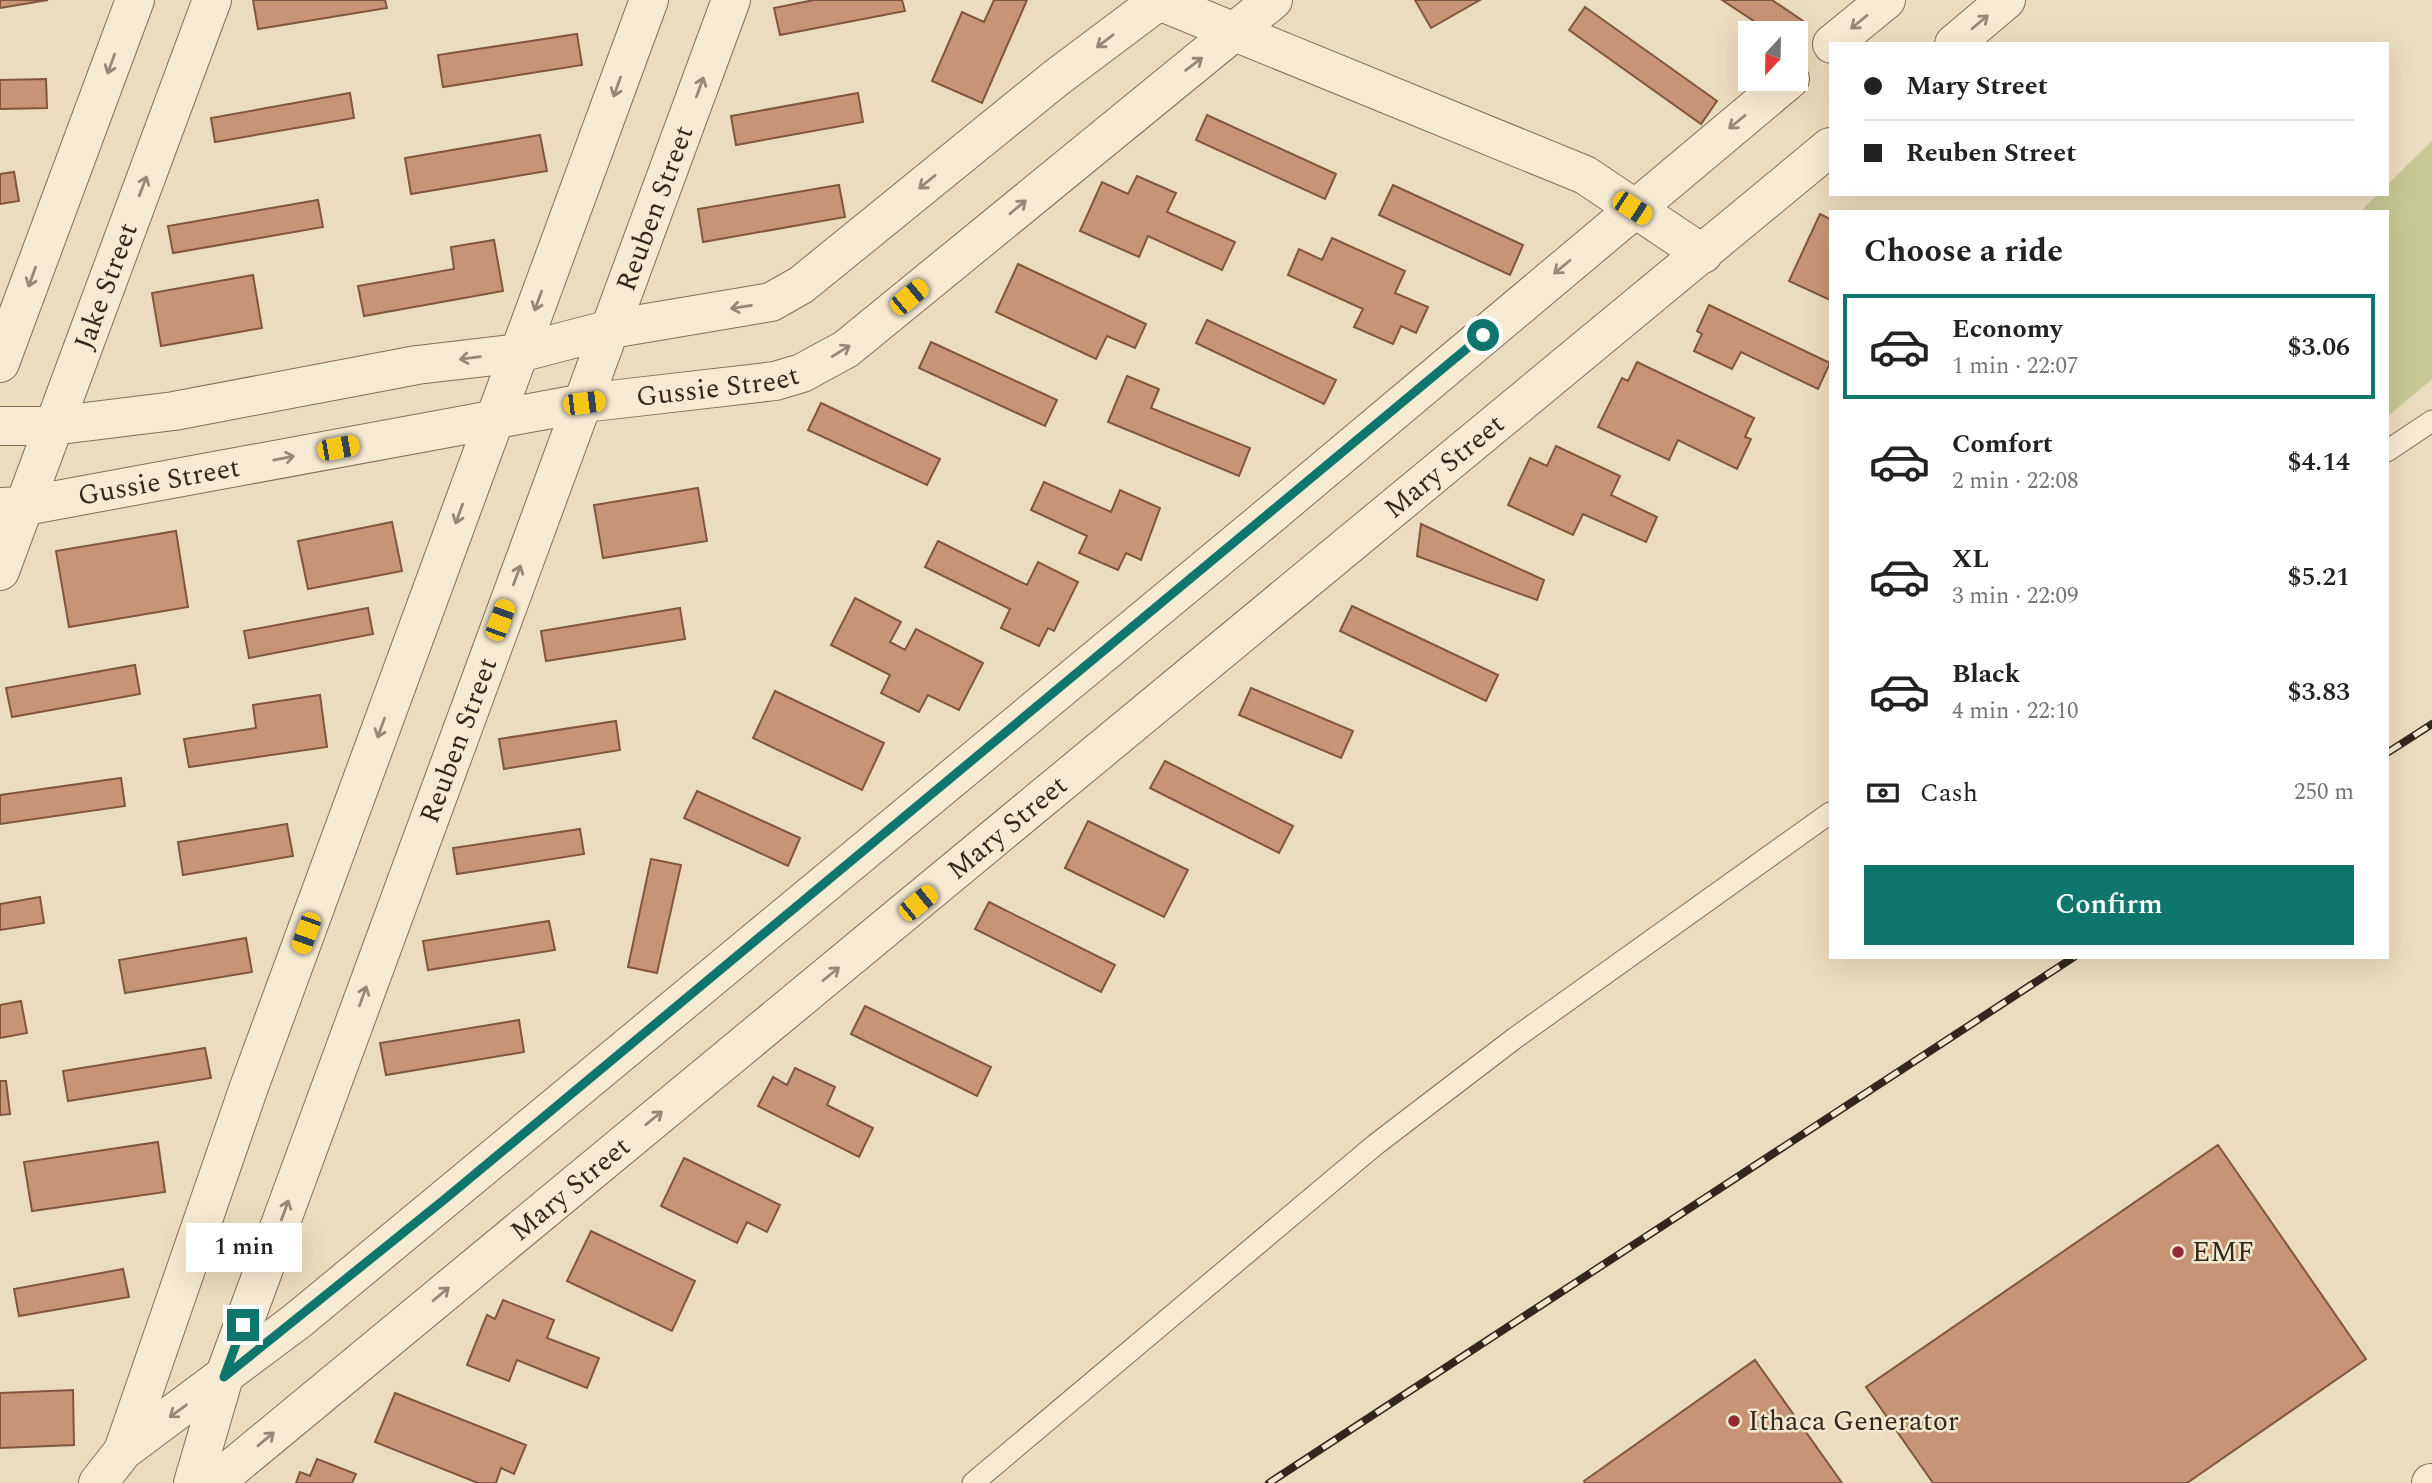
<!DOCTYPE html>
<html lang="en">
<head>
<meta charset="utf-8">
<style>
	:root { --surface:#fff; --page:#f2f2f2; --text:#222; --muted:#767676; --line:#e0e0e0; --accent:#0f766e }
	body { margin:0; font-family:Spectral,serif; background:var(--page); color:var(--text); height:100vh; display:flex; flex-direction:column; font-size:26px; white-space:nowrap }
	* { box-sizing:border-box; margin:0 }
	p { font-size:23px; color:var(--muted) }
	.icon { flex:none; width:38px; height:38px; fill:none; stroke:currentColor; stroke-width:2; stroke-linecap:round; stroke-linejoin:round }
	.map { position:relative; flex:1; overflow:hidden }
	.side { position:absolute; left:1829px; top:210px; width:560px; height:749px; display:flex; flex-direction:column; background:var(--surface); border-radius:0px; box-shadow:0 7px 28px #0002 }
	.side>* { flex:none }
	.guide { position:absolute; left:1829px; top:42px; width:560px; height:154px; border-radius:0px; box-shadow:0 7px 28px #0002; display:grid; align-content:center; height:154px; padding:0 35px; background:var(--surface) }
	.needle { width:46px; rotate:202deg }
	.buttons { position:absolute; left:1738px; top:21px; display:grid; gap:14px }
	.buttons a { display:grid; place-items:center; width:70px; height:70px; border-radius:0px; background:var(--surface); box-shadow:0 7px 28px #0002; font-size:35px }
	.end { position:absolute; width:32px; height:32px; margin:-16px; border:9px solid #0f766e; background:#fff; box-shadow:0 0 0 4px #fff }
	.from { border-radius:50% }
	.bubble { position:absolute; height:49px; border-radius:0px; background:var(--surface); box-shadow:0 7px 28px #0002; font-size:23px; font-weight:600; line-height:49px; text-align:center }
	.car { position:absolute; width:21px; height:42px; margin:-21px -10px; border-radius:9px; box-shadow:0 0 5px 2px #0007; background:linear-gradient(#f5c518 24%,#345 0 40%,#f5c518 0 76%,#345 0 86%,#f5c518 0) }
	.guide b { display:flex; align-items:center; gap:24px; height:66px; font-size:26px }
	.guide b+b { border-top:2px solid var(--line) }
	.guide i { width:18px; height:18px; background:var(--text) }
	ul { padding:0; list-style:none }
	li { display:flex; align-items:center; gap:21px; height:105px; margin:0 14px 10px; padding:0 21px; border:4px solid transparent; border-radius:0px }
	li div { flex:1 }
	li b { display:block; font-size:26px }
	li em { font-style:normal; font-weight:600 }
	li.current { border-color:var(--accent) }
	li>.icon { width:63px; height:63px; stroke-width:1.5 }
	h2 { padding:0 35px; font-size:32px; line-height:84px }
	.pay { display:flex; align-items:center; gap:18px; height:77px; padding:0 35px; font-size:26px }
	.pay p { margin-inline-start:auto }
	.primary-button { display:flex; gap:14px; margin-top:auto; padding:14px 35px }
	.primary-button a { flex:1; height:80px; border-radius:0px; background:var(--accent); color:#fff; font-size:28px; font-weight:600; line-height:80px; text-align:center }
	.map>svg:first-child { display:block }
</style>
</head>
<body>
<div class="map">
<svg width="2432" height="1483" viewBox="0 0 2432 1483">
	<rect width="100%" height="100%" fill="#ecdcbf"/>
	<path fill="#c6c994" d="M2432,141V379L2387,417V212H2360L2378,194H2387V185Z"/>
	<path fill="#c89476" stroke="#81563f" stroke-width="2" d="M0,0H48L0,8Z
		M253,0H385L387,8L258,29Z
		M814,0H902L905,11L780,35L774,8Z
		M994,0H1027L982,103L932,81L962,12L984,22Z
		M1415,0H1480L1431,28Z
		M1722,0H1772L1806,23L1796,39V33H1772Z
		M1585,7L1717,101L1701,124L1569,30Z
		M577,34L582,65L443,87L438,55Z
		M46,79L47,108L0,109V80Z
		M350,93L354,118L215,142L211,118Z
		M858,93L863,122L736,145L731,116Z
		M1207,115L1336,174L1325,199L1196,140Z
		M540,135L547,171L411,194L405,158Z
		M14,172L19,201L0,204V174Z
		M1137,176L1176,193L1167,212L1235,242L1222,270L1148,236L1139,257L1080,231L1102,182L1128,194Z
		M839,185L845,217L703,242L698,209Z
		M1393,185L1523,245L1510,275L1379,215Z
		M318,200L323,227L173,253L168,226Z
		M1820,214L1830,219V300L1789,281Z
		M1332,238L1405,271L1395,293L1428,307L1416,333L1401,326L1393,344L1354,327L1363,309L1288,275L1299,249L1322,260Z
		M494,240L503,291L364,316L358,286L454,269L451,247Z
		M1018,264L1146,324L1135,348L1107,336L1096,359L996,312Z
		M253,275L262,328L161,346L152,293Z
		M1709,305L1830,363L1818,389L1741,352L1732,369L1694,351L1702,334L1697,331Z
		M1207,320L1336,380L1324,404L1196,343Z
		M931,342L1057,400L1045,426L919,368Z
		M1637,362L1754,418L1745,437L1751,439L1737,469L1678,440L1669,460L1598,427L1622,378L1628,381Z
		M1127,376L1159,389L1151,408L1250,448L1239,476L1108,422Z
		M821,403L940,459L927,485L808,430Z
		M1556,446L1620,476L1611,495L1657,517L1646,542L1583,514L1573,535L1508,505L1530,458L1547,466Z
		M1044,482L1111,512L1120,490L1160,508L1141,560L1126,553L1118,570L1079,553L1087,536L1031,510Z
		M698,488L707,541L603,558L594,505Z
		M392,522L402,571L308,589L298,541Z
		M1421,524L1544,580L1537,600L1417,556Z
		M176,531L188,607L69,627L56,551Z
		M938,541L1027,585L1038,562L1078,582L1054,631L1048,628L1039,646L1001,628L1010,609L925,567Z
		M855,598L901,622L890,642L905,650L916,629L983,663L959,710L928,695L919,712L881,693L890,675L831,645Z
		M1352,606L1498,675L1486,701L1340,631Z
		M368,608L373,634L249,658L244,631Z
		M680,608L685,639L546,661L541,631Z
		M135,665L140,694L12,717L6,688Z
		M1251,688L1353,731L1341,758L1239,715Z
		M775,691L884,743L862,790L753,738Z
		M320,695L327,747L189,767L184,739L256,728L253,705Z
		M616,721L620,750L504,769L499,739Z
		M1165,761L1293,826L1279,853L1150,788Z
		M121,778L125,806L0,824V795Z
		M697,791L800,838L788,866L684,818Z
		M1088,821L1188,870L1164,917L1065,868Z
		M287,824L293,856L183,875L178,842Z
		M580,829L584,854L457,874L453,848Z
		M651,859L681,865L657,973L628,967Z
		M40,897L44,923L0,930V904Z
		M989,902L1115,965L1101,992L975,929Z
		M549,921L555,950L428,970L423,941Z
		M246,938L252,972L125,993L119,960Z
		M21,1001L27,1033L0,1038V1005Z
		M865,1006L991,1067L977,1096L851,1034Z
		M519,1020L524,1052L386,1075L380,1043Z
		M205,1048L211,1078L68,1101L63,1071Z
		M795,1068L835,1087L827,1105L873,1128L859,1157L758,1106L773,1077L787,1085Z
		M0,1081H6L10,1114L0,1115Z
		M158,1142L165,1192L32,1211L24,1162Z
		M2218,1145L2366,1359L2187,1483H1933L1866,1387Z
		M684,1158L780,1205L767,1232L747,1222L737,1243L661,1206Z
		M591,1231L695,1281L672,1331L567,1281Z
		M123,1269L129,1297L19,1316L14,1289Z
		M503,1300L554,1320L547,1338L599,1358L587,1388L517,1360L509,1381L467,1365L487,1315L495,1319Z
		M1755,1360L1842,1483H1585L1584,1481Z
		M73,1390L74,1445L0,1448V1393Z
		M395,1393L526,1445L514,1474L501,1468L496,1483H478L375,1442Z
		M317,1459L356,1474L352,1483H296L300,1472L310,1476Z"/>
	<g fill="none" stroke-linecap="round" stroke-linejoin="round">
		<g stroke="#836d58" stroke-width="23">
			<path id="lane" d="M2387,451L2432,421
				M973,1483L1375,1145L1515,1038L1830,813"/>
		</g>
		<g stroke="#836d58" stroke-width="40">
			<g id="street">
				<path d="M1159,1L1585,175L1703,254"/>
				<path d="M1832,44L1886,0"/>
				<path d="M1954,44L2006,0"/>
				<path d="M0,363L135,0"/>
				<path d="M0,426H52L174,411L417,365L519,353L611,329L771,302L801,285L1056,78L1160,0"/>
				<path id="s1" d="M0,507L25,506L584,403L775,381L802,373L846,349L1273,0"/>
				<path id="s2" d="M0,571L212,0"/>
				<path d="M123,1451L249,1087L649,0"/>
				<path d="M98,1483L123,1451L297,1321L1269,516L1790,79"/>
				<path id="s3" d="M193,1483L224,1377C392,917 563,459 731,0"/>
				<path id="s4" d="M214,1483L1830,147"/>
				<path d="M2431,1483H2432"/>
			</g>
		</g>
		<use href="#lane" stroke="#f7ead2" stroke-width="21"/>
		<use href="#street" stroke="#f7ead2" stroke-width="38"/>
		<g stroke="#33261c" stroke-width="8">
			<path id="rail" d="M2387,753L2432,724
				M1269,1483L2074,957"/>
		</g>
		<use href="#rail" stroke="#f3e7ce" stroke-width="5" stroke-dasharray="16" stroke-linecap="butt"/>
	</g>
	<defs><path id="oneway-shaft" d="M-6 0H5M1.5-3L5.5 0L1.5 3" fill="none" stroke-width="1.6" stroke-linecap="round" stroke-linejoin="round" transform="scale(1.75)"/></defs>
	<g stroke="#958877">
		<use href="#oneway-shaft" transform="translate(1859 22) rotate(141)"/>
		<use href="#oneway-shaft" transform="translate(1980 22) rotate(-40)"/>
		<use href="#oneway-shaft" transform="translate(1105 41) rotate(143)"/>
		<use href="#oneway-shaft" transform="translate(111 64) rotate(110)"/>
		<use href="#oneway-shaft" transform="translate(1194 64) rotate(-37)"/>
		<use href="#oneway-shaft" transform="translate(617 87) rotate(110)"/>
		<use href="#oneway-shaft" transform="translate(700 87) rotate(-70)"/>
		<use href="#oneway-shaft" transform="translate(1737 122) rotate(141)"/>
		<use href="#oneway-shaft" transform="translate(927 182) rotate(141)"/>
		<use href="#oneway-shaft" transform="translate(143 186) rotate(-69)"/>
		<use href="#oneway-shaft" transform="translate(1018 207) rotate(-40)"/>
		<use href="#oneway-shaft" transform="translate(1562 267) rotate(140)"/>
		<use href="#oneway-shaft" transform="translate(32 277) rotate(110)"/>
		<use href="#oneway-shaft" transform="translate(538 301) rotate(110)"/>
		<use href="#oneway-shaft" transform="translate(741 307) rotate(171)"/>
		<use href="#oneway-shaft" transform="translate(841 351) rotate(-32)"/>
		<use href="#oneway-shaft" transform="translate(470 358) rotate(173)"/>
		<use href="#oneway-shaft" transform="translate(284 458) rotate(-11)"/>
		<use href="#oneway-shaft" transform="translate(459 514) rotate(110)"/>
		<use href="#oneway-shaft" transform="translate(517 575) rotate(-70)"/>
		<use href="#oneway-shaft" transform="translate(381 728) rotate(110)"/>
		<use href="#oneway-shaft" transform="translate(831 974) rotate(-39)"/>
		<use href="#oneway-shaft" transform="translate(363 996) rotate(-70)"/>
		<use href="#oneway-shaft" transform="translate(654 1118) rotate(-39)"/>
		<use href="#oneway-shaft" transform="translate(285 1210) rotate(-70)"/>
		<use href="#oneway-shaft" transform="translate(441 1294) rotate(-40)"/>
		<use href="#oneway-shaft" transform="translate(178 1411) rotate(144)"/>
		<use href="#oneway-shaft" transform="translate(266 1439) rotate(-40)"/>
	</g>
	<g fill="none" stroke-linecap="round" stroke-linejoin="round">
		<path stroke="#0f766e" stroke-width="9" d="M243,1325L224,1377L445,1199L1483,335"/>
	</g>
	<g fill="#902b31" stroke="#f3e7ce" stroke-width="2.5">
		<circle cx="2178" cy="1252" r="7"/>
		<circle cx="1734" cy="1421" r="7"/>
	</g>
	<g text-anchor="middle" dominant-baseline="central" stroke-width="5" stroke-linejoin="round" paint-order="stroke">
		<g font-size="28" fill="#33261c" stroke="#f3e7ce">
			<text stroke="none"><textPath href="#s3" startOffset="1356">Reuben Street</textPath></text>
			<text stroke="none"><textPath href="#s2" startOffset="304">Jake Street</textPath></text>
			<text stroke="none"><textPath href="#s1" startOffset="728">Gussie Street</textPath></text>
			<text stroke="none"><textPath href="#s4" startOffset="1596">Mary Street</textPath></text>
			<text stroke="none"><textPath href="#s1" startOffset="161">Gussie Street</textPath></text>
			<text stroke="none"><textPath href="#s3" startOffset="789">Reuben Street</textPath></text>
			<text stroke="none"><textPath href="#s4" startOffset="1029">Mary Street</textPath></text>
			<text stroke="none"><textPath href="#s4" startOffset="462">Mary Street</textPath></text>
		</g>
		<g font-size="28" fill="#33261c" stroke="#f3e7ce" text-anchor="start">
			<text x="2192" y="1252">EMF</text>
			<text x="1748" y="1421">Ithaca Generator</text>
		</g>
	</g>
</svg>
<div class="buttons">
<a><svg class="needle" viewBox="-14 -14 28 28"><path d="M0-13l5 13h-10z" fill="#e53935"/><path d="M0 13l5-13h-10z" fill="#767676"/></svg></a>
</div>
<i class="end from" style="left:1483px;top:335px"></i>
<i class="end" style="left:243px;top:1325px"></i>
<div class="bubble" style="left:186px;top:1223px;width:116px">1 min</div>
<i class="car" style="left:1632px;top:208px;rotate:123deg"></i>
<i class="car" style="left:909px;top:297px;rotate:50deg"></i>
<i class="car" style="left:584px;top:403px;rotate:83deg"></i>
<i class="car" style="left:338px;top:448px;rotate:80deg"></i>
<i class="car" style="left:500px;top:620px;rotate:20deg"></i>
<i class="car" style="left:918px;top:903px;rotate:51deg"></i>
<i class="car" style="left:306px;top:933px;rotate:200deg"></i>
<div class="guide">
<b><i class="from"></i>Mary Street</b>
<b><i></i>Reuben Street</b>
</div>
<section class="side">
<h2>Choose a ride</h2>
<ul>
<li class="current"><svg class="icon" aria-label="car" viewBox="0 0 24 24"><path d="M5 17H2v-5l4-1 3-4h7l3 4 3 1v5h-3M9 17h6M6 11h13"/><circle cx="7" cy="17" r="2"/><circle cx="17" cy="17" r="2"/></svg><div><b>Economy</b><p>1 min · 22:07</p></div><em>$3.06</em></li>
<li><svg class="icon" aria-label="car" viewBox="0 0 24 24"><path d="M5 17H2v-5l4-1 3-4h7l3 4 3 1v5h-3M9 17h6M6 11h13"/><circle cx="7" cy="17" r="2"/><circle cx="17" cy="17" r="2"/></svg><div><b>Comfort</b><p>2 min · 22:08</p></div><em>$4.14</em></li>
<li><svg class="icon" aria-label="car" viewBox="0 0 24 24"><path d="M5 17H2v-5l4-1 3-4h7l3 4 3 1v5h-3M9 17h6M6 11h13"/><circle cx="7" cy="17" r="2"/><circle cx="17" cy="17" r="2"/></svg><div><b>XL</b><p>3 min · 22:09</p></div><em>$5.21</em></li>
<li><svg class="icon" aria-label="car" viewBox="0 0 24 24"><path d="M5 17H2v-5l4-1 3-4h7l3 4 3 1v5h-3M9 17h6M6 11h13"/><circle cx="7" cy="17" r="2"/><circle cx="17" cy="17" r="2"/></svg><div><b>Black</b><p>4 min · 22:10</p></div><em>$3.83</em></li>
</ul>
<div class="pay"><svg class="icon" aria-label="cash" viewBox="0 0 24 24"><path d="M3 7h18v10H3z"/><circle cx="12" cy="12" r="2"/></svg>Cash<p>250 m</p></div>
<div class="primary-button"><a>Confirm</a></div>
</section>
</div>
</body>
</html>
